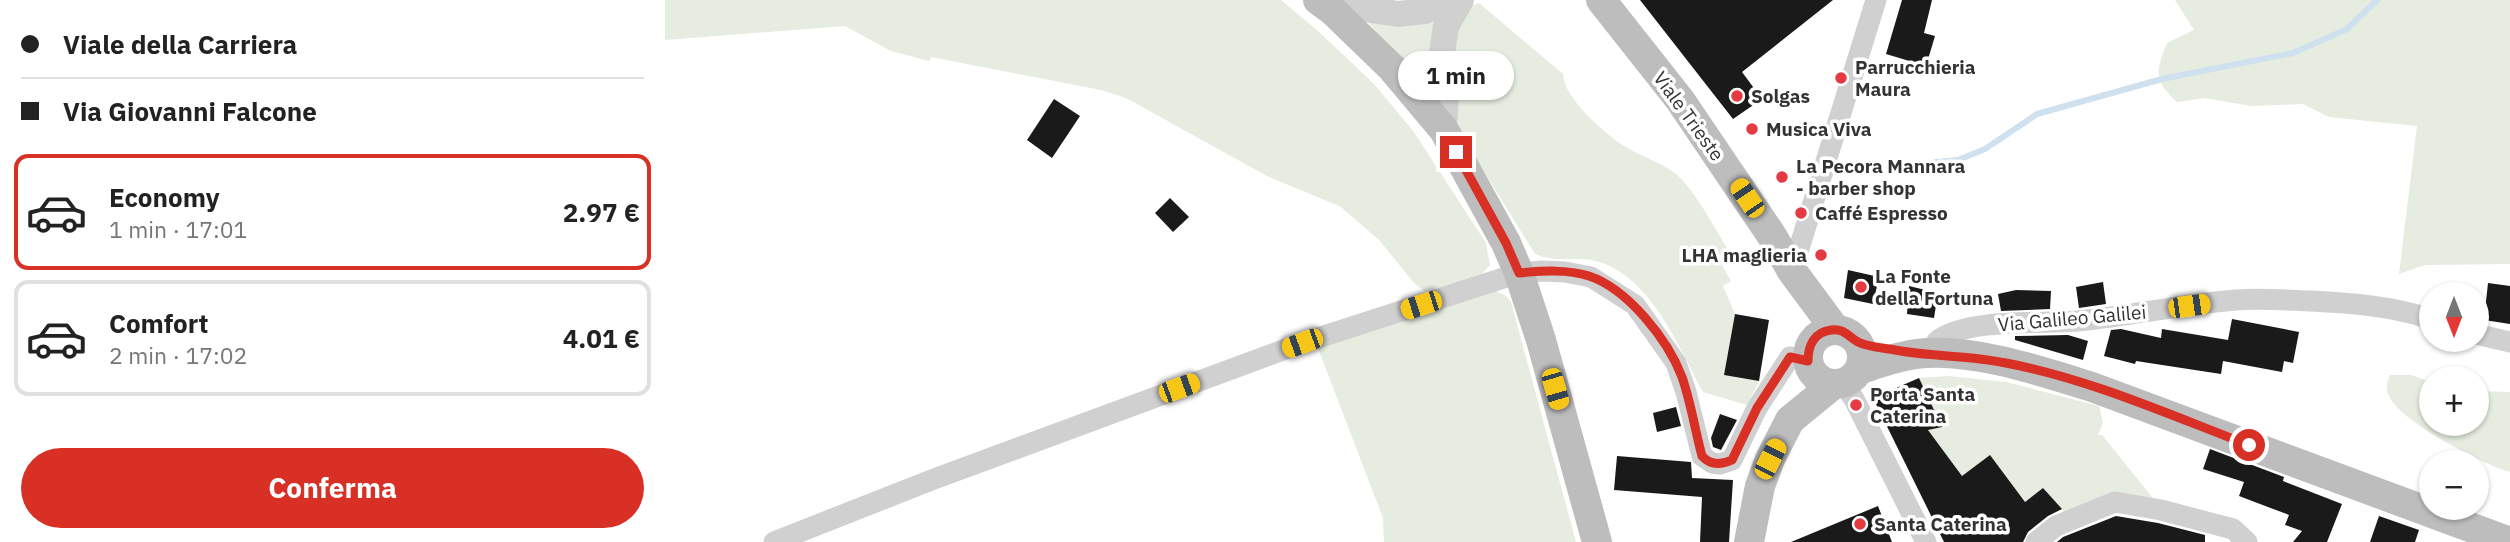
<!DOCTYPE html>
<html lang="it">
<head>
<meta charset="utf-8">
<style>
	:root { --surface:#fff; --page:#f2f2f2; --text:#222; --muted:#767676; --line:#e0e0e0; --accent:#d93025 }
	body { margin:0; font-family:"IBM Plex Sans",sans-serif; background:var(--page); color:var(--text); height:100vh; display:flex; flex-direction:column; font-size:26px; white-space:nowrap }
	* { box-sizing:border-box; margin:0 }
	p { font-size:23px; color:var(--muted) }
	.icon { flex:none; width:38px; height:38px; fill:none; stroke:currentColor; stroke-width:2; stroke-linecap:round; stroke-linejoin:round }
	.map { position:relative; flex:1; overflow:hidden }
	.drawer { display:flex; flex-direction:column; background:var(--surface); width:665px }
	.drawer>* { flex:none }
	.hud { display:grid; align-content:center; height:154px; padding:0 21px; background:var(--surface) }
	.needle { width:46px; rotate:180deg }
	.fabs { position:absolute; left:1754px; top:282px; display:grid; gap:14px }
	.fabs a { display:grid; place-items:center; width:70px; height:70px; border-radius:50%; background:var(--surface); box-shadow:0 2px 5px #0004; font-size:35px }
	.end { position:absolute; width:32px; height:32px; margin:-16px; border:9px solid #d93025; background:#fff; box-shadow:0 0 0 4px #fff }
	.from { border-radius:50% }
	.bubble { position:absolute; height:49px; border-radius:24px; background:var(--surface); box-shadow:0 2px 5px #0004; font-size:23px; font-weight:800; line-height:49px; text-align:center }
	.car { position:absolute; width:21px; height:42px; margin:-21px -10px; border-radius:9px; box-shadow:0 0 5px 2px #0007; background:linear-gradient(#f5c518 24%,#345 0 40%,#f5c518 0 76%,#345 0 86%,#f5c518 0) }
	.hud b { display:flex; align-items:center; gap:24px; height:66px; font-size:26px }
	.hud b+b { border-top:2px solid var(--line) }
	.hud i { width:18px; height:18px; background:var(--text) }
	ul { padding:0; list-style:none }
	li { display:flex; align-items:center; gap:21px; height:116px; margin:0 14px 10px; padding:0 7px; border:4px solid var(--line); border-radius:14px }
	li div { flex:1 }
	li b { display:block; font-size:26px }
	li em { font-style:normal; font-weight:800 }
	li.on { border-color:var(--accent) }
	li>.icon { width:63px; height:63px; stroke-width:1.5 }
	.action { display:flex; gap:14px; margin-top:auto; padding:14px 21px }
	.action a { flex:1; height:80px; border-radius:42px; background:var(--accent); color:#fff; font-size:28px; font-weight:800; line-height:80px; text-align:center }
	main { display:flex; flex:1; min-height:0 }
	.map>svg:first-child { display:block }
</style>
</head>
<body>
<main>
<section class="drawer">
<div class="hud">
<b><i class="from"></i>Viale della Carriera</b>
<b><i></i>Via Giovanni Falcone</b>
</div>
<ul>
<li class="on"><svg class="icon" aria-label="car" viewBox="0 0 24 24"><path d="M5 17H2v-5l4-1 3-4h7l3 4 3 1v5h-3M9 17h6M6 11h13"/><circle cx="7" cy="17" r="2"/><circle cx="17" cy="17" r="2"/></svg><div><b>Economy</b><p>1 min · 17:01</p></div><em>2.97 €</em></li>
<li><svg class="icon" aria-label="car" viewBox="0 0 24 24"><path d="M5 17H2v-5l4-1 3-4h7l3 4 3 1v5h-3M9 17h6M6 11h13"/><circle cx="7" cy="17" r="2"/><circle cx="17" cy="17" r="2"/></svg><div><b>Comfort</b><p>2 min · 17:02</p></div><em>4.01 €</em></li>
</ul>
<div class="action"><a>Conferma</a></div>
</section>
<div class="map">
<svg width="1845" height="542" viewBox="0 0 1845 542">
	<rect width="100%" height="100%" fill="#fff"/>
	<path fill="#e6ecdf" d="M0,0H616L653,31L709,84L749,132L821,243L825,265L814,277L760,291L750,284L714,240L676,207L602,176L461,98L436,90L266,57L264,61L226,51L180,26L0,40Z
		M1510,0H1845V264L1760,265L1734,274L1752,126L1664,117L1638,104L1586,106L1540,98L1512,102C1488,80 1491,70 1502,43L1529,30Z
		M814,3L898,74C898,97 940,134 959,146C975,156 996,162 1011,174C1033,194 1047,225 1063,249L1052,256L1066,281L1058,286L1070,314L1059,375L1094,381L1082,405L1038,392C1015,349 986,277 934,262C914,255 893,264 870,254L797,136L793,123L788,106L781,54L798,9Z
		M775,13L769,91L766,92L701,20Z
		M829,290L841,296L846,302L911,542H719L718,518L651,343Z
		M1725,375H1746L1766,382V424H1811V391L1845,392V472C1819,465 1734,421 1724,396C1720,388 1722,383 1725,375Z
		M1283,376L1341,382L1434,406L1438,423L1433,435H1437L1488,498L1451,496L1399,512L1378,488L1321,530L1297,476L1263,430L1277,427L1254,378Z"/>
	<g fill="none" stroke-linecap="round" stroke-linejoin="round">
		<path stroke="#cfe1ee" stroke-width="6" d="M1271,162L1293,160L1320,149L1372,114L1497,79L1628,53L1682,29L1712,0"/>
	</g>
	<path fill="#1a1a1a" d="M975,0H1168L1077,72L1097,99L1068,119Z
		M1237,0H1267L1259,33L1270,36L1261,66L1221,54Z
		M389,99L415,116L387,158L362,140Z
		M505,198L524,217L508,232L490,213Z
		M1183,270L1214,277L1208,304L1179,298Z
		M1438,282L1441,304L1414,308L1411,287Z
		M1823,283L1845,286V324L1819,320Z
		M1244,286L1273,293L1269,318L1242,314Z
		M1351,290L1386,291L1385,309L1336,311L1333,294Z
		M1070,314L1104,320L1094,381L1059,375Z
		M1567,319L1634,332L1628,363L1619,361L1617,372L1558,361L1556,374L1471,361L1470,364L1439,356L1446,330L1456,329L1496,338L1497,329L1563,340Z
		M1403,335L1423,341L1418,360L1350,340V336Z
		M1254,378L1277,427L1263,430L1297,476L1325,455L1360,502L1378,488L1397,509L1383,516L1363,532L1358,542H1279L1208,398Z
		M1011,407L1016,426L992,432L988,413Z
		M1055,414L1072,420L1056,450L1048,447L1046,438Z
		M1545,449L1619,477L1618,481L1677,504L1662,542H1628L1637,531L1620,525L1624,515L1574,496L1579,482L1538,469Z
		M952,456L1026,462L1027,478L1068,480L1064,542H1035L1037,497L949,490Z
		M1213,506L1227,542H1126Z
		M1451,516L1493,523L1540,535V542H1392L1398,537Z
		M1714,516L1754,530L1750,542H1705Z"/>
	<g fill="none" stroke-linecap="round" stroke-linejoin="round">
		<path stroke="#d0d0d0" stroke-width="21" d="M1127,271L1211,0
			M1811,334L1845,342
			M1271,353L1272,341C1300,318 1376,324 1413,321C1466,316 1518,304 1571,300C1595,298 1621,300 1645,301C1687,303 1726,306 1766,319
			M1177,383L1189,399L1261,542
			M109,542L269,479L637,343L854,273L877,271L900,272L926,277L970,305L1011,363L1021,392L1037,456L1047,463L1055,464L1067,460L1092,408L1125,357L1143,361
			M1371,542L1391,526L1450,502L1496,510L1568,529L1582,542"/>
		<path stroke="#d0d0d0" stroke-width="26" d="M668,11L700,9L733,14L760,11L781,0
			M779,130L781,94L776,60L781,26L796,0"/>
		<path stroke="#bdbdbd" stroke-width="30" d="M653,0L668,11L727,68L779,130L841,243L854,273L876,340L932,542
			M936,0L1015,100L1107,236L1127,271L1170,329
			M1143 357a27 27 0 1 1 54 0a27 27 0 1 1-54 0Z
			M1194,370C1213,363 1231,357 1251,354C1305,347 1376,371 1427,387L1845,542
			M1084,542L1095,486L1105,459L1125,420L1169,384"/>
	</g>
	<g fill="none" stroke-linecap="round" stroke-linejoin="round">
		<path stroke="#d93025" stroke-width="9" d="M791,152L841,243L854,273C877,271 902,269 924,276C963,289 1003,340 1017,377C1026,403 1030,430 1037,456C1045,465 1056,465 1067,460L1092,408L1125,357L1143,361C1143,346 1149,332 1166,330C1180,328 1183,337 1193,342C1203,347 1219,348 1230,350C1267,357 1304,355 1341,363C1425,379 1505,415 1584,445"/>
	</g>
	<g fill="#e53a42" stroke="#fff" stroke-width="2.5">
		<circle cx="1176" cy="78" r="7"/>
		<circle cx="1072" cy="96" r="7"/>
		<circle cx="1087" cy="129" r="7"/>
		<circle cx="1117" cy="177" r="7"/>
		<circle cx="1136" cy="213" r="7"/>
		<circle cx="1156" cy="255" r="7"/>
		<circle cx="1196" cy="287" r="7"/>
		<circle cx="1191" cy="405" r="7"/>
		<circle cx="1195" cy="524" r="7"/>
	</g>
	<g text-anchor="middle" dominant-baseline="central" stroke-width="7" stroke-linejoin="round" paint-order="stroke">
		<g font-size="19" font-weight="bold" fill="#333" stroke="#fff" text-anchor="start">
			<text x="1190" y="67">Parrucchieria<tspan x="1190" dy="22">Maura</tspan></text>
			<text x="1086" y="96">Solgas</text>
			<text x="1101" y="129">Musica Viva</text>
			<text x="1131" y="166">La Pecora Mannara<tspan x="1131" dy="22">- barber shop</tspan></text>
			<text x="1150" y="213">Caffé Espresso</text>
			<text x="1142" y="255" text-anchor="end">LHA maglieria</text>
			<text x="1210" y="276">La Fonte<tspan x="1210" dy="22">della Fortuna</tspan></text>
			<text x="1205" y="394">Porta Santa<tspan x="1205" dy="22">Caterina</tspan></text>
			<text x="1209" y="524">Santa Caterina</text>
		</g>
		<g font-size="19" fill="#333" stroke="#fff">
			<text transform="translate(1024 116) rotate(54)">Viale Trieste</text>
			<text transform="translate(1407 318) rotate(-5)">Via Galileo Galilei</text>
		</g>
	</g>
</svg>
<div class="fabs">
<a><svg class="needle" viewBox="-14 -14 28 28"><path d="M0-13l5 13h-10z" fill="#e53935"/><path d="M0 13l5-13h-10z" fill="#767676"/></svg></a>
<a>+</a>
<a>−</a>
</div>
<i class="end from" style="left:1584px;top:445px"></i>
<i class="end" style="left:791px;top:152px"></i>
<div class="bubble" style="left:733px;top:51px;width:116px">1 min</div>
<i class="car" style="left:1082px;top:198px;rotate:326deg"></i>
<i class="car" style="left:756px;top:305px;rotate:252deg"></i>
<i class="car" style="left:1524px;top:306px;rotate:82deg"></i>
<i class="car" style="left:637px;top:343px;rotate:250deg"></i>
<i class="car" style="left:514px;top:388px;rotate:70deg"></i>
<i class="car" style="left:890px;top:389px;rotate:164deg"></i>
<i class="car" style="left:1105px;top:459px;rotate:27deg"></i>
</div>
</main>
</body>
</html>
